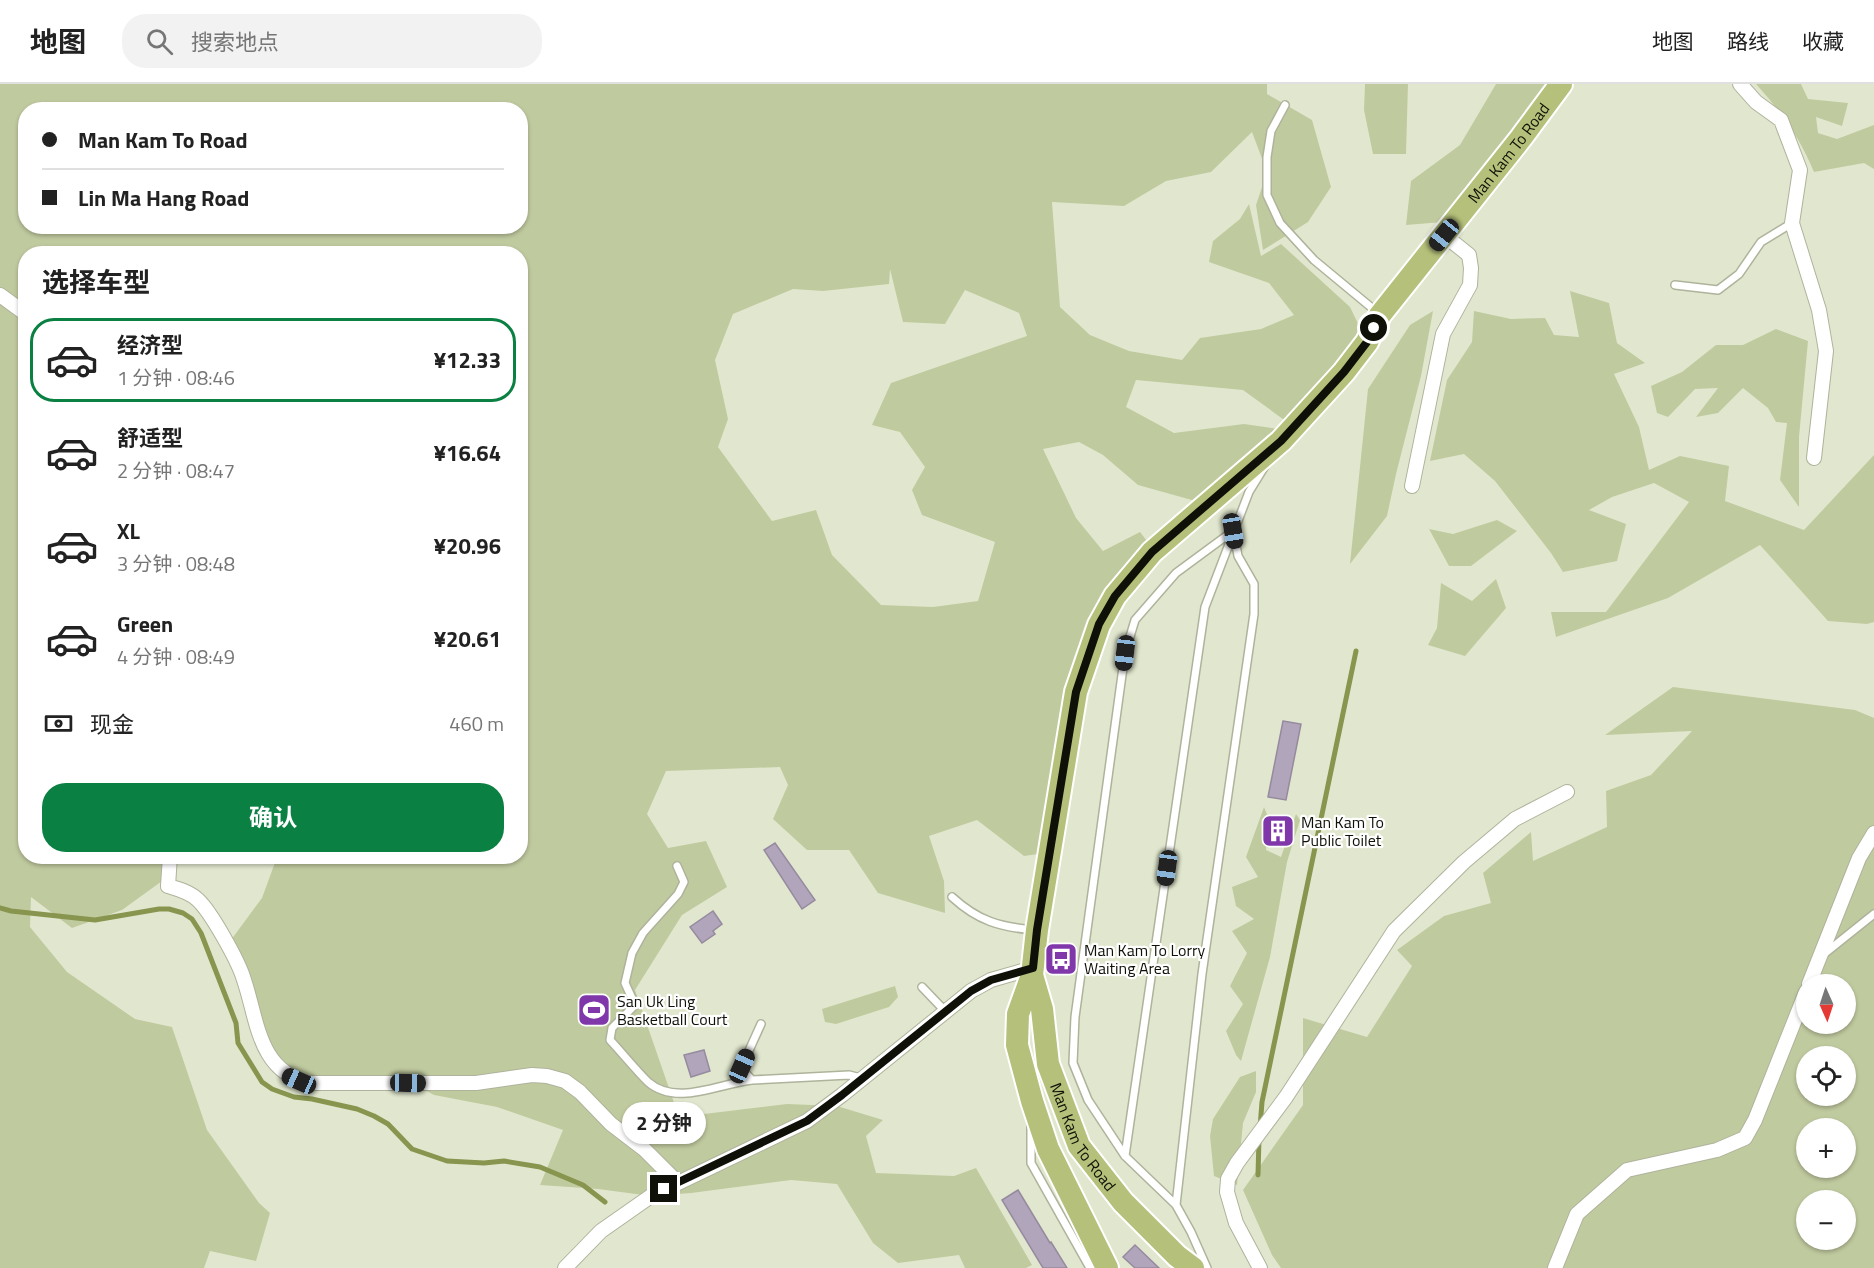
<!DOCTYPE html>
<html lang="zh">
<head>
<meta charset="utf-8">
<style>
	:root { --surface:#fff; --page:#f2f2f2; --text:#222; --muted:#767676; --line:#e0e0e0; --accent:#0b8043 }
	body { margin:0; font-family:"Titillium Web","Noto Sans SC",sans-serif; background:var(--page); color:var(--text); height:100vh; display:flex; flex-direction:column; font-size:22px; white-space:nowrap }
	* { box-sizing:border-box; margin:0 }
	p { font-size:20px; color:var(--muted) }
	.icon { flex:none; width:33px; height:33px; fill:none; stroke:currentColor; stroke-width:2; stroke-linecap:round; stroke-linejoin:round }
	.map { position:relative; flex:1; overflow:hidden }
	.drawer { position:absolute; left:18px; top:162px; width:510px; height:618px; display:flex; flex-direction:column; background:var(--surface); border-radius:24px; box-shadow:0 2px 4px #0004 }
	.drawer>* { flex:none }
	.banner { position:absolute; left:18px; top:18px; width:510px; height:132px; border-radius:24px; box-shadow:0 2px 4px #0004; display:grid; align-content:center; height:132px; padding:0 24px; background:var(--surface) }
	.needle { width:39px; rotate:177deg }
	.tools { position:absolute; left:1796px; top:890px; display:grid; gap:12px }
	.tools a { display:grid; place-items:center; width:60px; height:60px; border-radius:50%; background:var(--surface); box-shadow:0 2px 4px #0004; font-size:30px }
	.end { position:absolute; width:27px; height:27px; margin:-14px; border:8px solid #0f1108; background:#fff; box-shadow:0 0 0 3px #fff }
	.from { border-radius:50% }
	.bubble { position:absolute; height:42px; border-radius:21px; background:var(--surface); box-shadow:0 2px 4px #0004; font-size:20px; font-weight:700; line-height:42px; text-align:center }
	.car { position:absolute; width:18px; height:36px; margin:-18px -9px; border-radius:8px; box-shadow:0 0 4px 2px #0007; background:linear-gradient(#222 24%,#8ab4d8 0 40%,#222 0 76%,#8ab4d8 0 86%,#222 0) }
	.banner b { display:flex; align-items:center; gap:21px; height:57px; font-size:22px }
	.banner b+b { border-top:2px solid var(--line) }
	.banner i { width:15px; height:15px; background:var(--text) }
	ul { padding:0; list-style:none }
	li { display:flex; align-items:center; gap:18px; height:84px; margin:0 12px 9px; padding:0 12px; border:3px solid transparent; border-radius:24px }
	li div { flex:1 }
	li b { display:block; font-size:22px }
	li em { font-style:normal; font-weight:700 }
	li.current { border-color:var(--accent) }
	li>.icon { width:54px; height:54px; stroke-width:1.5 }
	h2 { padding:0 24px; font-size:27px; line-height:72px }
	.pay { display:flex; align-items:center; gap:15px; height:66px; padding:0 24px; font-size:22px }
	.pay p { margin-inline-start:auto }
	.action { display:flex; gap:12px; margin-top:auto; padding:12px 24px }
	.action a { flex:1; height:69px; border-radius:24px; background:var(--accent); color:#fff; font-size:24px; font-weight:700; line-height:69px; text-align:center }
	header { display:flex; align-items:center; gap:36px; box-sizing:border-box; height:84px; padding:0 30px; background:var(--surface); border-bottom:2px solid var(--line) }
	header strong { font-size:28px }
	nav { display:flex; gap:33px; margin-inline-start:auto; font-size:21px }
	.search { width:420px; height:54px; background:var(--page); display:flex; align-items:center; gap:15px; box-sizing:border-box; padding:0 21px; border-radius:24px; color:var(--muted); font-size:22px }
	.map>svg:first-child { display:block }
</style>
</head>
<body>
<header>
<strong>地图</strong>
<div class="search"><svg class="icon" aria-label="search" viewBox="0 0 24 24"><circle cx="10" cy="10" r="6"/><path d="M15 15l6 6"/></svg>搜索地点</div>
<nav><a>地图</a><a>路线</a><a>收藏</a></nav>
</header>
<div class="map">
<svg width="1874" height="1184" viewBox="0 0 1874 1184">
	<rect width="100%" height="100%" fill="#e1e7ce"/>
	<path fill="#c0ca9f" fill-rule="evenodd" d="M0,0H1267V10L1312,36L1331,103L1308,138L1263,166L1256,121L1267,88L1252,48L1211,88L1166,97L1124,122L1052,118L1060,223L1090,251L1129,267L1182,276L1200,254L1261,245L1294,231L1269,199L1209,178L1213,157L1240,135L1249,120L1261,172L1281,160L1350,223L1367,258L1298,346L1243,306L1136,296L1126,323L1174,349L1244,340L1285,346L1199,418L1138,401L1103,371L1079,358L1043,365L1076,434L1103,467L1140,448L1150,461L1091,536L1045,769L1024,772L977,736L929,752L944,797L945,829L878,809L849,766H807L773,735L788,701L780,683L666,687L647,730L668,764L706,757L727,803L682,831L635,906L679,1033L787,1020L837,1022L883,1036L866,1052L876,1089L954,1092L976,1084L1032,1181L1026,1184H965L959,1171L898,1179L873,1159L837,1100L791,1096L691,1109L651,1112L598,1105L540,1101L563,1046L497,1023L434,1011L419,1003L322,1002L277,984L228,860L262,814L277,773L520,772V170H26V772L165,773L169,792L122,826L72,844L31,813L30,843L67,888L135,935L172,943L207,1046L259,1119L270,1129L256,1177L210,1167L204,1184H0ZM26,26H520V142H26ZM890,185L903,238L945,240L965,206L1019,229L1027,252L891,299L872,341L900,348L925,383L912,406L922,431L995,458L978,517L933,523L881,521L832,471L816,426L772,437L718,363L728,335L715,276L733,230L793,205L823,207L889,200Z
		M1365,0H1408L1406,70H1373L1364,26Z
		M1496,0H1560L1455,137L1406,141L1411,97L1460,61Z
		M1756,0H1801L1808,15L1848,19L1842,42L1816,33L1818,49L1837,55L1874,41V85L1864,79L1814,88C1799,52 1782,29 1756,0Z
		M1570,207L1609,219L1617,259L1645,279L1614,290L1639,343L1649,386L1680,372L1729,382L1725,417L1804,446L1874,371V538L1867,540L1828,537L1760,461L1668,514L1556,553L1551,528H1606L1689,418L1654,399L1612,413L1589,426L1626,440L1617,477L1563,488L1551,469L1495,397L1464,370L1430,377L1447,296L1472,258L1474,227L1511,235L1545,234L1554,251L1579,253Z
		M1433,227L1421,292L1396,390L1387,432L1350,480L1368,305L1410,241Z
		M1776,245L1808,257L1799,353V423L1780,396L1787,339L1776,338L1768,324L1743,304L1718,329L1696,333L1718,304L1695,305L1668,333L1657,329L1651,302L1682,288L1716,261H1743Z
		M1497,436L1517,447L1471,482H1449L1429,445L1453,450Z
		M1496,495L1506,524L1465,572L1428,561L1437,544L1441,499L1472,517Z
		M1673,603L1855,626L1874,634V1184H1281L1272,1171L1243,1106L1303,1021V934L1367,953L1412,882L1397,866L1444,832L1491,819L1483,789L1531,748L1533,777L1607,743L1606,707L1651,691L1692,647L1605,651ZM1806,900H1845V939H1806ZM1806,972H1845V1011H1806ZM1806,1044H1845V1083H1806ZM1806,1116H1845V1155H1806Z
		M1264,723L1268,733L1266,766L1281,773L1296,730L1300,736L1287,778L1270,873L1241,977L1236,971L1226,947L1243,920L1230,902L1247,869L1232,847L1254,835L1236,822L1232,803L1258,793L1246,773Z
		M895,902L898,913L889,923L836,940L825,938L822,925Z
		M1256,987V1008L1243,1039L1237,1101L1214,1092L1210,1052L1213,1035L1240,993Z"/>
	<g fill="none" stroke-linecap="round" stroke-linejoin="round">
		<path stroke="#87954f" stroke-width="5" d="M0,824L11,827L95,836L159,825H169L183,829L192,835L201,849L236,939L238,959L262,998L272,1005L294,1013L312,1015L357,1025L374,1032L388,1040L412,1065L447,1077L484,1079L504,1077L540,1083L583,1101L605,1118
			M1260,1044L1262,1018L1356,567
			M1258,1091L1259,1054"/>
	</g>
	<path fill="#b1a5bb" stroke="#968a9f" stroke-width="1.5" d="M1283,637L1301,640L1286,716L1268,713Z
		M775,759L815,816L802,825L764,766Z
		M713,827L722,840L713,847L715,850L702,859L690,843Z
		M704,966L710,987L691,993L684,971Z
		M1018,1106L1050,1159L1051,1158L1067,1184H1043L1002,1116Z
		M1135,1161L1159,1184H1135L1123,1173Z"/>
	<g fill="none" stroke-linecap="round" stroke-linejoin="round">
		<g stroke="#aeb39b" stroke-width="10">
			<path id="lane" d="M1285,21L1271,47L1267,73V111L1280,139L1314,176L1378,229
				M1675,201L1718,206L1739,190L1761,158L1792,139
				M677,782L684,798L678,810L643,849L632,869L625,899L635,921L612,944L610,956C623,970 635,985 648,998C677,1023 720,999 752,996L849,991L861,994
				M952,813C978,837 1000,843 1034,846
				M1824,870L1874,830
				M922,903L945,927
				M752,996L743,986L742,982L761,940
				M1031,1043V1079L1090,1184
				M1125,1072L1205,523L1249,408L1265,382
				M1176,1121L1202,890L1254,530V500L1238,472L1234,449
				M1207,1184L1191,1148L1176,1121L1125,1072L1088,1016L1073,979L1075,933L1125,569L1135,536L1176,489L1233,447"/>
		</g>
		<g stroke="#aeb39b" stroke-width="16">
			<path id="street" d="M1740,0L1756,18L1781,36L1800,86L1792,139L1819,226L1826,267L1814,374
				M0,211L26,230
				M1412,402L1443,250L1470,201L1471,184L1469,171L1444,151
				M170,772L168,802C178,805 190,808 198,816C211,828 239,878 244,896C258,937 258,987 309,999H476L532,991L547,992L565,997L580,1008L611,1040L645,1066L677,1098
				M1809,900L1859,774L1874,749
				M565,1184L601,1147L651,1112L807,1037L842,1011L971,907L991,896L1033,884
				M1260,1184L1236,1139L1227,1108L1228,1095L1237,1079L1286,1013L1394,847L1464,778L1515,735L1567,708
				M1555,1184L1577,1130L1627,1086L1717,1066L1745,1054L1755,1036L1806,908"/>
		</g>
		<g stroke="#fff" stroke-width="26">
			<g id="primary">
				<path id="s1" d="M1032,891L1042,925L1048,980L1079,1062L1123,1118L1177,1172L1193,1184"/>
				<path id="s2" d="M1107,1184L1048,1065L1032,1017L1017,961L1018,930L1032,891L1037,846L1076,608L1099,541L1115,512L1152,468L1281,357L1344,288L1367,258L1380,231L1521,54L1561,0"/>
			</g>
		</g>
		<use href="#lane" stroke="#fff" stroke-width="7"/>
		<use href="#street" stroke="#fff" stroke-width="14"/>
		<use href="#primary" stroke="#b5c07a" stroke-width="22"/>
	</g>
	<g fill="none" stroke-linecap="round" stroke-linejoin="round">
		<path stroke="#0f1108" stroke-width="8" d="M664,1105L807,1037L842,1011L971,907L991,896L1033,884L1037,846L1076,608L1099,540L1115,512L1152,468L1281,357L1344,288L1367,258L1374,244"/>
	</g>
	<defs>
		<g id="building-square" transform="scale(1.725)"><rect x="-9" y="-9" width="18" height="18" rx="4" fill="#7f37aa" stroke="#fff"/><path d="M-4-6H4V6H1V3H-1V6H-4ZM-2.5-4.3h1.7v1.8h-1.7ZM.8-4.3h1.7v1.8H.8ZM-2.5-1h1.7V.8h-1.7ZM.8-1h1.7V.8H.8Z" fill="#fff"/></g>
		<g id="bus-square" transform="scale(1.725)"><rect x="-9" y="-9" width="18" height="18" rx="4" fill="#7f37aa" stroke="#fff"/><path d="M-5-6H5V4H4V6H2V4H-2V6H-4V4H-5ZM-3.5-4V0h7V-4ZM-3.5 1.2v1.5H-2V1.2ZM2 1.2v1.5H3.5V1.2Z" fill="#fff"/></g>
		<g id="stadium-square" transform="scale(1.725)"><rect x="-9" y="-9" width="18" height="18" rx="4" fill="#7f37aa" stroke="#fff"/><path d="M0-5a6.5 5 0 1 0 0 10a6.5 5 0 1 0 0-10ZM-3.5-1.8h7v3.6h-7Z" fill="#fff"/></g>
	</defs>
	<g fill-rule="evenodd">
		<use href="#building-square" x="1278" y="747"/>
		<use href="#bus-square" x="1061" y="875"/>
		<use href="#stadium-square" x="594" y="926"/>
	</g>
	<g text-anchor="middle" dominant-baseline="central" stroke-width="4.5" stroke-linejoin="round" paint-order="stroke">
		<g font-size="16" fill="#0f1108" stroke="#fff">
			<text stroke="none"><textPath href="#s2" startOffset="1300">Man Kam To Road</textPath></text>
			<text stroke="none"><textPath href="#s1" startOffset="172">Man Kam To Road</textPath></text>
		</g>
		<g font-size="16" fill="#0f1108" stroke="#fff" text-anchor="start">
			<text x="1301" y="738">Man Kam To<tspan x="1301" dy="18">Public Toilet</tspan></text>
			<text x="1084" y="866">Man Kam To Lorry<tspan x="1084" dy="18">Waiting Area</tspan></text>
			<text x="617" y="917">San Uk Ling<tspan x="617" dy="18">Basketball Court</tspan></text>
		</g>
	</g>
</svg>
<div class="tools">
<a><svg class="needle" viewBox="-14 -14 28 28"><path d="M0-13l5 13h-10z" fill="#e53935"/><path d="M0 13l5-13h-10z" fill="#767676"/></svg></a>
<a><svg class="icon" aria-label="locate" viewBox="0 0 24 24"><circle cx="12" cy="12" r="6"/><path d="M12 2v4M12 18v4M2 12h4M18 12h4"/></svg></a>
<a>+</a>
<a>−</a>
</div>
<i class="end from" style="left:1374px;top:244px"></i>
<i class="end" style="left:664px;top:1105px"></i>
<div class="bubble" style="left:622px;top:1018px;width:84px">2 分钟</div>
<i class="car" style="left:1444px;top:151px;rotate:219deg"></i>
<i class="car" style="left:1233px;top:447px;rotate:171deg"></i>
<i class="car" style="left:1125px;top:569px;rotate:187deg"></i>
<i class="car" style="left:1167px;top:784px;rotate:188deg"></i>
<i class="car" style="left:742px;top:982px;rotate:24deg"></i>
<i class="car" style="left:299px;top:997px;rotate:294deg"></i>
<i class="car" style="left:408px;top:999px;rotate:91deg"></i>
<div class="banner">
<b><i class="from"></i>Man Kam To Road</b>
<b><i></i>Lin Ma Hang Road</b>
</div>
<section class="drawer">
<h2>选择车型</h2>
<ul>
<li class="current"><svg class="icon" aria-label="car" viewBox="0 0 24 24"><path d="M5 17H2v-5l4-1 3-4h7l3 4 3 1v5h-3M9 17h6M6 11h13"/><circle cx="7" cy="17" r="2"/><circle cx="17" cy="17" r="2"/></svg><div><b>经济型</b><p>1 分钟 · 08:46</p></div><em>¥12.33</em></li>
<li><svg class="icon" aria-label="car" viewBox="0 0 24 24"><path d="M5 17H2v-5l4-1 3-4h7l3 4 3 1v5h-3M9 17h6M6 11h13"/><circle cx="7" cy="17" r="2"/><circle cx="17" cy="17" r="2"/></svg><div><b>舒适型</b><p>2 分钟 · 08:47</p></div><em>¥16.64</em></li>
<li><svg class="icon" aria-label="car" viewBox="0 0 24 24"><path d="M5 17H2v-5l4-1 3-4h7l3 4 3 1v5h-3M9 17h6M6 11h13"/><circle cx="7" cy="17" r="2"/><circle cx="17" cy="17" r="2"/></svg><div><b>XL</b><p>3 分钟 · 08:48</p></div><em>¥20.96</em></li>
<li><svg class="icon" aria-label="car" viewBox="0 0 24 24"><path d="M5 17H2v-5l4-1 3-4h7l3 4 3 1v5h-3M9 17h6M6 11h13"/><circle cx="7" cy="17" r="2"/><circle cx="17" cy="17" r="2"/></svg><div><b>Green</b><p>4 分钟 · 08:49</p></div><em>¥20.61</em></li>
</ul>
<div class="pay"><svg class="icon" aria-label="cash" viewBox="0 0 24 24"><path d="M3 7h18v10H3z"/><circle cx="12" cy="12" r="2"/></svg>现金<p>460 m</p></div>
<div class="action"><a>确认</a></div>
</section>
</div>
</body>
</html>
